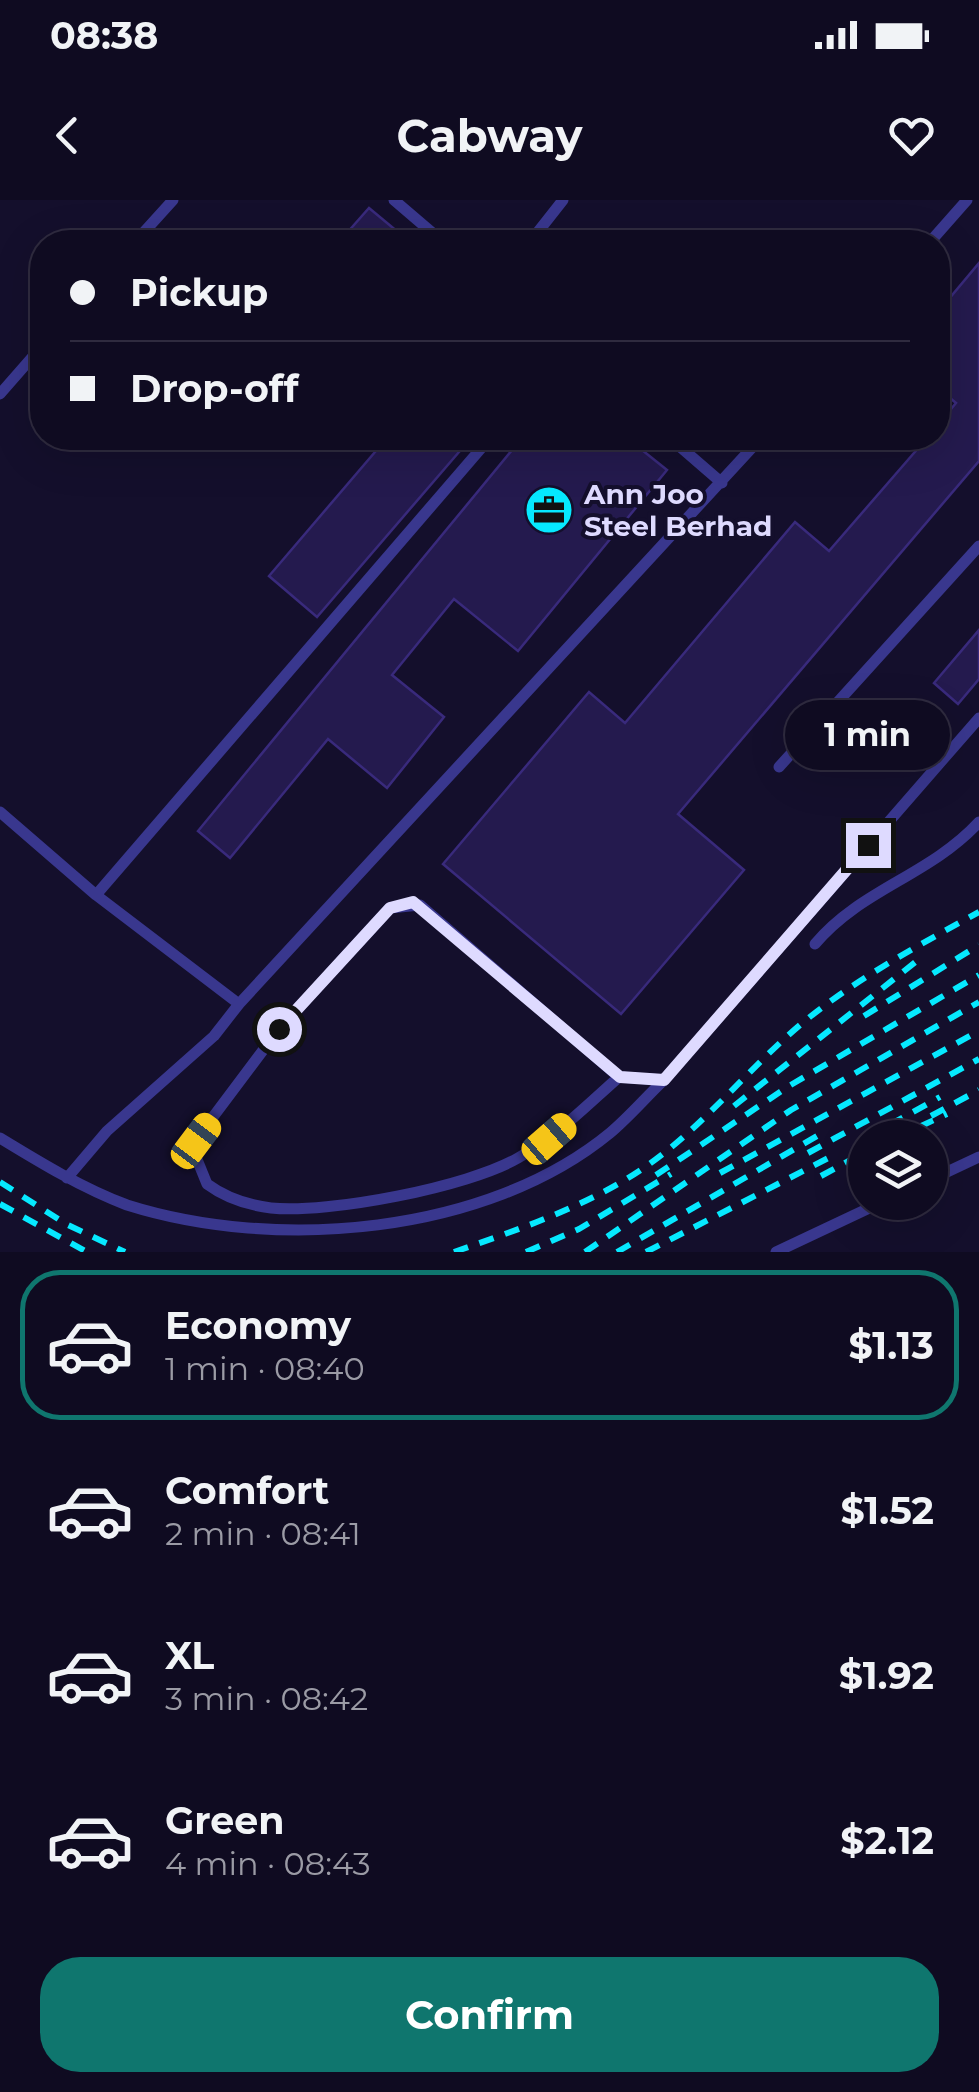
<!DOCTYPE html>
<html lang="en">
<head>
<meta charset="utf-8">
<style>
	:root { --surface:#0f0b21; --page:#1d192e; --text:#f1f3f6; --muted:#9b9ba5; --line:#2f2b3f; --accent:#0f766e }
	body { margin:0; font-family:Montserrat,sans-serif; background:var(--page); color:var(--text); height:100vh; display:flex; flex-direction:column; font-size:38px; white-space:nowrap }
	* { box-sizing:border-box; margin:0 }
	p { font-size:32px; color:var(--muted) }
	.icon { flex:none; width:55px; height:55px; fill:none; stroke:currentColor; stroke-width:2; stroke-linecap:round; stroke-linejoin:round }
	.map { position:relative; height:1052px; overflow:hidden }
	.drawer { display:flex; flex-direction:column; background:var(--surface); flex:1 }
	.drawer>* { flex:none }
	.hud { position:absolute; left:30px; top:30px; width:920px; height:220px; border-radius:40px; box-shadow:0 10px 40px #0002,0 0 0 2px var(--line); display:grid; align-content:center; height:220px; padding:0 40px; background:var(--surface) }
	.buttons { position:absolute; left:848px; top:920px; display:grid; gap:20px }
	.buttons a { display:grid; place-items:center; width:100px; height:100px; border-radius:50%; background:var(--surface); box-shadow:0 10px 40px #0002,0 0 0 2px var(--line); font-size:50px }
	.end { position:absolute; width:45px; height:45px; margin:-22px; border:12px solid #dedaff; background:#111; box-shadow:0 0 0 5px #111 }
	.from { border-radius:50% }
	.bubble { position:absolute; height:70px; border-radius:35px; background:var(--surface); box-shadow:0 10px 40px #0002,0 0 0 2px var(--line); font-size:32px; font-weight:700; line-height:70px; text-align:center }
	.car { position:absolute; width:30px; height:60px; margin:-30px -15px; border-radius:12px; box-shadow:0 0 8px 2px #0007; background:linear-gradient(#f5c518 24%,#345 0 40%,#f5c518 0 76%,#345 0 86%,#f5c518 0) }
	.hud b { display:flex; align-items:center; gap:35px; height:95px; font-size:38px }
	.hud b+b { border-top:2px solid var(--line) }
	.hud i { width:25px; height:25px; background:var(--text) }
	ul { padding:18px 0 0; list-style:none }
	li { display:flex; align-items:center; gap:30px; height:150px; margin:0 20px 15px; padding:0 20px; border:5px solid transparent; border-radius:40px }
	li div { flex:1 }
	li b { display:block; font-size:38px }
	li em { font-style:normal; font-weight:700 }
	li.selected { border-color:var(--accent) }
	li>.icon { width:90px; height:90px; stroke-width:1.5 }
	.button { display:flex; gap:20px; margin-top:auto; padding:20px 40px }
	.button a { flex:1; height:115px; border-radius:40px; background:var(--accent); color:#fff; font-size:40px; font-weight:700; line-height:115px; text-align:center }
	.status { display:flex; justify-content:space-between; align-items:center; height:70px; padding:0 50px; background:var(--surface); direction:ltr }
	.status svg { height:28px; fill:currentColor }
	header { display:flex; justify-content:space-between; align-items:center; height:130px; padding:0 40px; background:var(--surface); font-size:45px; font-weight:700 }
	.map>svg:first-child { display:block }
</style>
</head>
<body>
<div class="status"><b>08:38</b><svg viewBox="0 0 49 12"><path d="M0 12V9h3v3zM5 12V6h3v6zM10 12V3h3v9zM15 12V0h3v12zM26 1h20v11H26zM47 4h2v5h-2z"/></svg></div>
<header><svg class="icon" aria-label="back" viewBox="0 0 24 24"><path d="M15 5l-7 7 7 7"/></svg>Cabway<svg class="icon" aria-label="heart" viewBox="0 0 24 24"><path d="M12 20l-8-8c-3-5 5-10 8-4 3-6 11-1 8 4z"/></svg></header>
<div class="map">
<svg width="979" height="1052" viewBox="0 0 979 1052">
	<rect width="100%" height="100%" fill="#140f2c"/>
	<path fill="#241a4e" stroke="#392a7c" stroke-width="2.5" d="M369,8L410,42H339Z
		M979,63V261L678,614L744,670L621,814L443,664L589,492L625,523L795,322L829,351L927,238H938V225L956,203L938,188V112Z
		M387,238H471L317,417L269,376Z
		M522,238H627L667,270L518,451L454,399L392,475L444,517L387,588L328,539L230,658L198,631Z
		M979,430V479L958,504L934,483Z"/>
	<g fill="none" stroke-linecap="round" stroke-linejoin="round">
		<path stroke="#39378e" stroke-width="11" d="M394,0L443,42
			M135,42L173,0
			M530,42L563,0
			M634,42H648
			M930,42L967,0
			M0,194L42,146
			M670,238L722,283
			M779,567L979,346
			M0,612L96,695L239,804L214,836L107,931L67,978
			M96,695L490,238
			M815,744C861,689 929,676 979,622
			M239,804L761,238
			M619,877C587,905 556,937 518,958C468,987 328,1014 271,1008C247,1005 226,998 207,984L194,952L195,941L279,829L390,708L420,705L619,877L664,880
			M0,938C41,963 82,988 127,1005C276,1052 486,1035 610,933C629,917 646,897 664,880L979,518
			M930,980L979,957
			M776,1052L882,1002"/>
		<path stroke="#06e9ff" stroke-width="6" stroke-dasharray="15 12" stroke-linecap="butt" d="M864,816L979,745
			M734,906L918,760
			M931,916L979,890
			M866,938L940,897
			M895,938L947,914
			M808,953L979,859
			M720,973L979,831
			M656,975L789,886L979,775
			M821,976L865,952
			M0,982L66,1024L125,1052
			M0,1004L87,1052
			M454,1052C520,1029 591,1005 648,965C709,922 753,862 811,816C863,775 921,744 979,712
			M526,1052L579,1029L671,974
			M585,1052L791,910L979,802
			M617,1052L817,936
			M646,1052L834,955"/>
	</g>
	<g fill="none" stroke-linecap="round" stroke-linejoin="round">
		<path stroke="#dedaff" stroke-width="12" d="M279,829L390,708L413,702L620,877L664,880L868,645"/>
	</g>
	<defs>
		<g id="office-disc" transform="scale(2.5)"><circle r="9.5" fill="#06e9ff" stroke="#140f2c"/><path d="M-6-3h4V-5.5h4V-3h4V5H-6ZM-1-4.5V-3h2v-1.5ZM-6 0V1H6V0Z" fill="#111"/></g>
	</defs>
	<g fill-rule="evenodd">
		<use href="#office-disc" x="549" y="310"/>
	</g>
	<g text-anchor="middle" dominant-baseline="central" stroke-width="8" stroke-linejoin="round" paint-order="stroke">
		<g font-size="28" font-weight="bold" fill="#dedaff" stroke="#140f2c" text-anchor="start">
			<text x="584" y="294">Ann Joo<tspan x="584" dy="32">Steel Berhad</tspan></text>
		</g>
	</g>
</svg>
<div class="buttons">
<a><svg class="icon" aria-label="layers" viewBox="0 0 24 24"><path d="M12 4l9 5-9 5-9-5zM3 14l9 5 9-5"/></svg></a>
</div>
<i class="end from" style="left:279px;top:829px"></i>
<i class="end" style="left:868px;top:645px"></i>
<div class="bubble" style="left:785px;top:500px;width:165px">1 min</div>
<i class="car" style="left:549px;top:939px;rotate:49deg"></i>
<i class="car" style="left:196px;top:941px;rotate:37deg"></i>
<div class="hud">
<b><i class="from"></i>Pickup</b>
<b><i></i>Drop-off</b>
</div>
</div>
<section class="drawer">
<ul>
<li class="selected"><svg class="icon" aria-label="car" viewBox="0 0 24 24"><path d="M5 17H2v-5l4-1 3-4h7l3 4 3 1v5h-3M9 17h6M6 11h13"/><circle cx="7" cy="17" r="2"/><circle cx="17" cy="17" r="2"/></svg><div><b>Economy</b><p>1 min · 08:40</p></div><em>$1.13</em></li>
<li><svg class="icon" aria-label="car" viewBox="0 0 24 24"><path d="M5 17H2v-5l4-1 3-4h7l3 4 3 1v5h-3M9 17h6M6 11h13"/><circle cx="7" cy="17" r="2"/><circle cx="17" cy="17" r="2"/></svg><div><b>Comfort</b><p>2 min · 08:41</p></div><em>$1.52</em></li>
<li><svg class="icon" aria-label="car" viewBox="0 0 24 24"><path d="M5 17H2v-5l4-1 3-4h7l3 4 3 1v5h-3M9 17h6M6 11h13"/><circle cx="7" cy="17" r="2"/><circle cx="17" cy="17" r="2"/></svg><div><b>XL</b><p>3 min · 08:42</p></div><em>$1.92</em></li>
<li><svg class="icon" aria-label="car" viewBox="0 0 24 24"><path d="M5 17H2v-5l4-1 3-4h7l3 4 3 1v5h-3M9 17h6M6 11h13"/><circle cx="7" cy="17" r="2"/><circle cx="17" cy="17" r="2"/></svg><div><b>Green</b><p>4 min · 08:43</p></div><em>$2.12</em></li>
</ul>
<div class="button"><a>Confirm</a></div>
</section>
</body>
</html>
